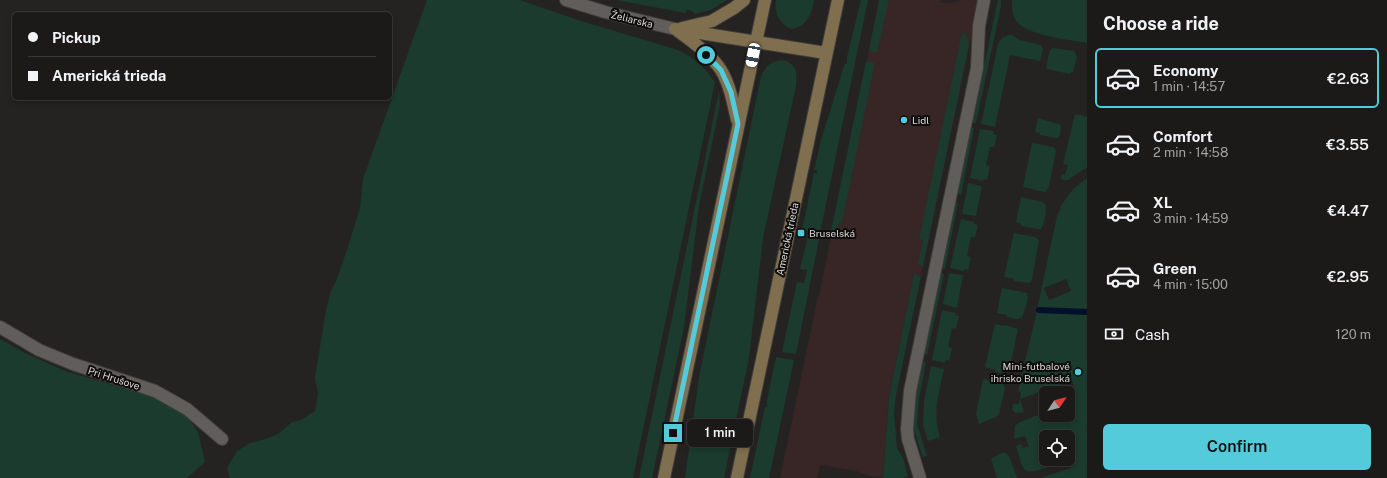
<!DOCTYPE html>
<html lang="en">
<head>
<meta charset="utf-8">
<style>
	:root { --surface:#1c1a19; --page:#252322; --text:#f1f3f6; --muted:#a0a1a2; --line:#3a3838; --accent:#53cbdb }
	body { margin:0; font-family:"Public Sans",sans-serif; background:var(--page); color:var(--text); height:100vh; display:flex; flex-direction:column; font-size:15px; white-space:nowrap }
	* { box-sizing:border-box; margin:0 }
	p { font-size:13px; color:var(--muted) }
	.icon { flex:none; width:22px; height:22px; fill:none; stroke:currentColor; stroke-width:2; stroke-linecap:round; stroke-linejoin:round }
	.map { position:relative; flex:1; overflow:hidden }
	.details { display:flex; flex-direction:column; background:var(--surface); width:300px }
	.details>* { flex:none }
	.hud { position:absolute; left:12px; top:12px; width:380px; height:88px; border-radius:6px; box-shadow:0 2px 6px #0003,0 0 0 1px var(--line); display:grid; align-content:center; height:88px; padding:0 16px; background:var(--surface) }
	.needle { width:26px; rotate:54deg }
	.tools { position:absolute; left:1039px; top:386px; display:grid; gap:8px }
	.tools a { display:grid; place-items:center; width:36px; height:36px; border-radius:6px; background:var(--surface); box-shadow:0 2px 6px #0003,0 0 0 1px var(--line); font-size:20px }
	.end { position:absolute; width:18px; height:18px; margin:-9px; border:5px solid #53cbdb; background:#111; box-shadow:0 0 0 2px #111 }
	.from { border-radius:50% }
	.bubble { position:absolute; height:28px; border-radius:6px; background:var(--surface); box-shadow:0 2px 6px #0003,0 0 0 1px var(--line); font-size:13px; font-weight:600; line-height:28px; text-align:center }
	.car { position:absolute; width:12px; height:24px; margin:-12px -6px; border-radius:5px; box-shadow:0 0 3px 1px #0007; background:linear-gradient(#fff 24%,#345 0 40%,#fff 0 76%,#345 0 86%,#fff 0) }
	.hud b { display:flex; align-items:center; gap:14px; height:38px; font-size:15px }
	.hud b+b { border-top:1px solid var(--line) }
	.hud i { width:10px; height:10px; background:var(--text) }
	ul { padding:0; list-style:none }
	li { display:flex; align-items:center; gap:12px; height:60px; margin:0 8px 6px; padding:0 8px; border:2px solid transparent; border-radius:6px }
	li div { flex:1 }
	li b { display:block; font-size:15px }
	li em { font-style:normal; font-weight:600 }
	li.selected { border-color:var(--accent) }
	li>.icon { width:36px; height:36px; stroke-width:1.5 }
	h2 { padding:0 16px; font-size:18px; line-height:48px }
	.pay { display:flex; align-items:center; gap:10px; height:44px; padding:0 16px; font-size:15px }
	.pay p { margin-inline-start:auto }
	.action { display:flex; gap:8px; margin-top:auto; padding:8px 16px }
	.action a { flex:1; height:46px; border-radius:6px; background:var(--accent); color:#111; font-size:16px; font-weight:600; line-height:46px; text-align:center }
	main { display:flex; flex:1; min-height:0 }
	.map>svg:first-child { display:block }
</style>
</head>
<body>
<main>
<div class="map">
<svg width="1087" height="478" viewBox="0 0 1087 478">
	<rect width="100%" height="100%" fill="#252321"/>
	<path fill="#382525" d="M879,0H941L940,3H943L956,2L961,0H979L921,276L914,275L889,397L883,477L870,476L856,471L820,465L817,478H780L818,296H819Z"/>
	<path fill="#1a3b2d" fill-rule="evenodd" d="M427,0H520L578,20L678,50C694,57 705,68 715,82L633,478H230L227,468L237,451L250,443L265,439L278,434L292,422L301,420L315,411L318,393L315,378L326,310L331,291L336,281L347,250L360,208L363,179Z
		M616,0H727L711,10L695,14L690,10H686V13Z
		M776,0H814C812,13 807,27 791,29C779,23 774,13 776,0Z
		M861,0H868L820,233L802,230L814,173H817V170H814L821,140L845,63L847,64V57Z
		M879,0H889L877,53L869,51Z
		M998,0H1001V6L976,123H972Z
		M1012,0H1087V43C1070,40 1022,35 1015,19C1012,13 1012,6 1012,0Z
		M962,32L966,34L969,44L923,266L918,264L923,240L919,239Z
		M1009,35L1014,36L1020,40L1041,45L1043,50L1040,61L1010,55L995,127L981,124L998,44L1002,38Z
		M1052,48L1074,51L1077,57L1073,72H1071L1070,74L1046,69L1049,52Z
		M782,60C797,63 797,72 796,86L763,238L749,358L724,478H685L699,377L761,76C765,67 771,61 782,60Z
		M866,61L875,63L842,223L839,222L836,237L830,236Z
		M719,91L720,105L699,206L684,327L652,478H639Z
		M1075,114L1087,117V167L1068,180H1063L1061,178V174L1065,175L1068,165L1063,164Z
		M1038,118L1061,125L1060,135L1058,138H1055L1040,135V133L1035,132Z
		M971,127L974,128L961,195L957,194Z
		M980,129L994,131L993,134L997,135L994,147H990L986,165L990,166L987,180L984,179L983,181L970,178Z
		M1032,143L1054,147L1056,151L1049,187L1045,192L1033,190V189L1023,187Z
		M1087,178V478H1040L1071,468L1068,458V437H1046V441L1040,444L1048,467C1020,477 1024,470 1016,446L1021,444L1023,448L1029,446L1025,436L1014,439L1015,426L1020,422L1046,412V415H1068V398L1077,395L1072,381L1020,399L1024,412L1016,413L1012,410L1013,404H1019L1021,392L1018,391L1034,324L1057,216L1061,208L1060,207L1073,189ZM1066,279L1071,291L1049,300L1044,288Z
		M968,183L982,186L976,216L962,214Z
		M1021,197L1042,202L1045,204C1047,212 1045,222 1041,229H1038L1021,226V223L1016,222Z
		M955,202L958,203L945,269L940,268Z
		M961,219L974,222V224L978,225L975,237H971L967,256L971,257L968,270L965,269L964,271L950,268Z
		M1014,233L1035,237L1039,240L1032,280L1029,283L1014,281V279L1004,277Z
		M808,237L819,239L796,354L782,352L797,282L804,283L807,270L800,269Z
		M940,273L944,274L927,355L923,354Z
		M949,273L963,275L957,308L943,304Z
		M914,274L921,276L896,395L894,413L897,448L903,458L908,476L904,478H883L889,397Z
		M1002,288L1027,293L1028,299L1022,318L1016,319L1007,317V315L997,313Z
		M942,310L956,313L955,315L959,316L956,329L952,328L948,347L952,348L949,361L946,360L945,363L932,360Z
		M995,324L1005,326V325L1018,329L1010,367C1007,375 1002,373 995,372V370L985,367Z
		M0,339L23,352L65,371L150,396L187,416L198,432L205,462L187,478H0Z
		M776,357L794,360L769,478H750L765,407H767V400Z
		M921,362H926L919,400L917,424L927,456L923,457C920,449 917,441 915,433C909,410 916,385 921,362Z
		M931,366L944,369C939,393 932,413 940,437L928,441L923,425L924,401Z
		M983,379L1001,382L1003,383L1005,388L999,414L996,417L979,424L976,414Z
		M1002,453H1006L1010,458L1017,478H997L991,459Z"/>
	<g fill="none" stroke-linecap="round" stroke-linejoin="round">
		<path stroke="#03102a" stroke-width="6" d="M1039,310L1087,312"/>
		<g stroke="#3f3d3c" stroke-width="14">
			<path id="street" d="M566,0L605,12L675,29
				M0,327L39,350L73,364L155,391L187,409L222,439
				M920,478L908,439L907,429L910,391L977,68L979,26L984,0"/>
		</g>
		<g stroke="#3f3d3c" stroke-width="14">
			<path id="secondary" d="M682,28L712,21L734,8L744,0
				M675,29L826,53
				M678,31C692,41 712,56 721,70C730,85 733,103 737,120
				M664,478L765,0
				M737,478L838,0"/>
		</g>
		<use href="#street" stroke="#605d5b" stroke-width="12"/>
		<use href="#secondary" stroke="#806f4e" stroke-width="12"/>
	</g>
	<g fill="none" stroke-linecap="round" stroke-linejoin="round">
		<path stroke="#53cbdb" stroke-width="5" d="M673,433L738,124L731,92L721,70L706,55"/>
	</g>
	<g fill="#53cbdb" stroke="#0e0d0c" stroke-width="1.5">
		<circle cx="904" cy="120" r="4"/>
		<rect x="797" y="229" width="8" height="8" rx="2"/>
		<circle cx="1078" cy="372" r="4"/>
	</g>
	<g text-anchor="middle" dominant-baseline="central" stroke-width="4" stroke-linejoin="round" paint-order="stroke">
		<g font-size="10" fill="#d9d7d6" stroke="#0e0d0c">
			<text transform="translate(632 19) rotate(14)">Želiarska</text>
			<text transform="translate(787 239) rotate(-78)">Americká trieda</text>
			<text transform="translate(114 378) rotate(18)">Pri Hrušove</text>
		</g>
		<g font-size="10" fill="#d9d7d6" stroke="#0e0d0c" text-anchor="start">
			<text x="912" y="120">Lidl</text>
			<text x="809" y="233">Bruselská</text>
			<text x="1070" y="366" text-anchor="end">Mini-futbalové<tspan x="1070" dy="12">ihrisko Bruselská</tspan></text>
		</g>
	</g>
</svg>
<div class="tools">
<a><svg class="needle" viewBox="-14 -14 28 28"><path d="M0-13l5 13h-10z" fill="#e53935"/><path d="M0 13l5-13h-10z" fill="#a0a1a2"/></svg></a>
<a><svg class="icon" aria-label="locate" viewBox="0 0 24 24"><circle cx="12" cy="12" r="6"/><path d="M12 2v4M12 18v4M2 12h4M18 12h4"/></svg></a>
</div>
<i class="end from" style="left:706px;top:55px"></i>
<i class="end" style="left:673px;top:433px"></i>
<div class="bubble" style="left:687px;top:419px;width:66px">1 min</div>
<i class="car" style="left:753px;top:55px;rotate:191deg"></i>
<div class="hud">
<b><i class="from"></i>Pickup</b>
<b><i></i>Americká trieda</b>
</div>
</div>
<section class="details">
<h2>Choose a ride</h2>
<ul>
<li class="selected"><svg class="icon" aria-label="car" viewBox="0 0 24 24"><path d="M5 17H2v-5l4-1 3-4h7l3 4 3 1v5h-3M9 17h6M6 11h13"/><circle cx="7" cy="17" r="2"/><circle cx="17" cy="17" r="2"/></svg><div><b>Economy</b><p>1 min · 14:57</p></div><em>€2.63</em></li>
<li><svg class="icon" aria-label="car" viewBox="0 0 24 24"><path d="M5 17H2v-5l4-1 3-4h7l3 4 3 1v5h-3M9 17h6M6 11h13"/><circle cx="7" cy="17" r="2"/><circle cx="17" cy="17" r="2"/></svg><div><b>Comfort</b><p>2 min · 14:58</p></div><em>€3.55</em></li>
<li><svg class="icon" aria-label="car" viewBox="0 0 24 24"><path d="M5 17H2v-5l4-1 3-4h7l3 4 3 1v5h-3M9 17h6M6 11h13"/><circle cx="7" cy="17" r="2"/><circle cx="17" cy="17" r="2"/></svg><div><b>XL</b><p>3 min · 14:59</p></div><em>€4.47</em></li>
<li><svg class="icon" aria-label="car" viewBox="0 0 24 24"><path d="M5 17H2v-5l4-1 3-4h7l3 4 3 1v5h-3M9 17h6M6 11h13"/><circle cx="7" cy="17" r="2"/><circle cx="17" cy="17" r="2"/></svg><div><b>Green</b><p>4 min · 15:00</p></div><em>€2.95</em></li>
</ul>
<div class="pay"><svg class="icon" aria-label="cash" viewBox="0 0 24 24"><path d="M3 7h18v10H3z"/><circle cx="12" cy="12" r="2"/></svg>Cash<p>120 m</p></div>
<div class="action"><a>Confirm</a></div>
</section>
</main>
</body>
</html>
